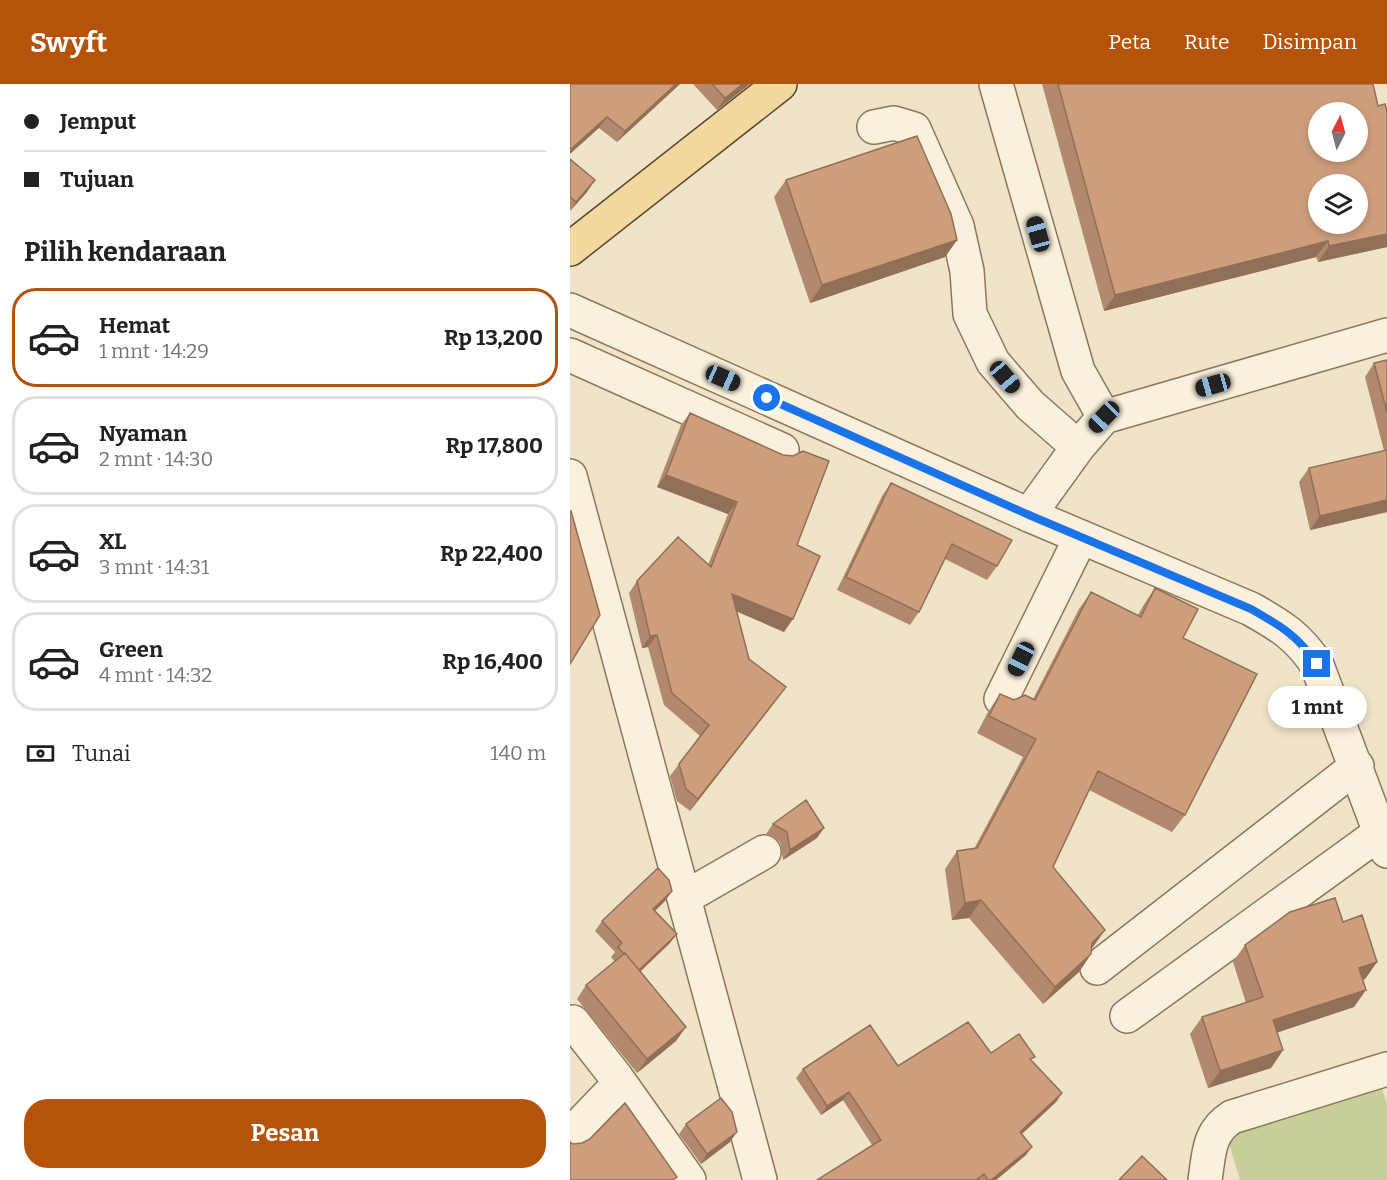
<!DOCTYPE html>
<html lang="id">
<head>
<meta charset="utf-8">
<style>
	:root { --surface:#fff; --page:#f6f6f6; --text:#222; --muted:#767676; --line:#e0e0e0; --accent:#b45309 }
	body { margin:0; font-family:Bitter,serif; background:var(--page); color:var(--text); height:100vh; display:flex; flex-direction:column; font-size:22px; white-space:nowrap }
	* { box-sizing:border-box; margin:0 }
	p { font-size:20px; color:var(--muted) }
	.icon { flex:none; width:33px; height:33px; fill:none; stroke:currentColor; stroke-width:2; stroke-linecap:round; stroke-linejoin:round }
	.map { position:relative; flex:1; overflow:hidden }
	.details { display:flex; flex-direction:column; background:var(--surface); width:570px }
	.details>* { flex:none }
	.top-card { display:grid; align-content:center; height:132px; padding:0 24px; background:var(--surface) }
	.needle { width:39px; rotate:6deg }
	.fabs { position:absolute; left:738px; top:18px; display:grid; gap:12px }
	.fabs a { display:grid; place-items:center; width:60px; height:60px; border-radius:50%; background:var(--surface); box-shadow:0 3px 9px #0003; font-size:30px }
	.end { position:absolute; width:27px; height:27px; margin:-14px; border:8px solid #1a73e8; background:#fff; box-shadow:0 0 0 3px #fff }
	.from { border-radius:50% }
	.bubble { position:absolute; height:42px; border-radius:21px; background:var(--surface); box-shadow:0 3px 9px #0003; font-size:20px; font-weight:700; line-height:42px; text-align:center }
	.car { position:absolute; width:18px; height:36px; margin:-18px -9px; border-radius:8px; box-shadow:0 0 4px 2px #0007; background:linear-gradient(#222 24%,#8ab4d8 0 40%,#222 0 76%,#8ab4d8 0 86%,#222 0) }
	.top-card b { display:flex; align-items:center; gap:21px; height:57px; font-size:22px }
	.top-card b+b { border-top:2px solid var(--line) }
	.top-card i { width:15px; height:15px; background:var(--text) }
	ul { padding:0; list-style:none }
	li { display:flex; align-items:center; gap:18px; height:99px; margin:0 12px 9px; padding:0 12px; border:3px solid var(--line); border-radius:24px }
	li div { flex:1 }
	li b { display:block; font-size:22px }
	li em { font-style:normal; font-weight:700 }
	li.on { border-color:var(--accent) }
	li>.icon { width:54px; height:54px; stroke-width:1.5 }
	h2 { padding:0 24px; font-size:27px; line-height:72px }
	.pay { display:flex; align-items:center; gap:15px; height:66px; padding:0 24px; font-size:22px }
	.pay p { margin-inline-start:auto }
	.cta { display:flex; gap:12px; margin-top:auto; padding:12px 24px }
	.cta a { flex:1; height:69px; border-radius:24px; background:var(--accent); color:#fff; font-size:24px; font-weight:700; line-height:69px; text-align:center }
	header { display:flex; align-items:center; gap:36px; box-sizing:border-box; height:84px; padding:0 30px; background:var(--accent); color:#fff }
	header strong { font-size:28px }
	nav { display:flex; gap:33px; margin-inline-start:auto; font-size:21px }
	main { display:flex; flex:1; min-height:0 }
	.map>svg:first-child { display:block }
</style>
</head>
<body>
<header>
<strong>Swyft</strong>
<nav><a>Peta</a><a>Rute</a><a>Disimpan</a></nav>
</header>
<main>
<section class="details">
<div class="top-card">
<b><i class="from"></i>Jemput</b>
<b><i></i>Tujuan</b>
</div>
<h2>Pilih kendaraan</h2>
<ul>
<li class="on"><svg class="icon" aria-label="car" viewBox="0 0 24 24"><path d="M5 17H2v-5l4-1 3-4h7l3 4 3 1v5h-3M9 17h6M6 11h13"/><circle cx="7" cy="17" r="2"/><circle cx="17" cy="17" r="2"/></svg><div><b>Hemat</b><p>1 mnt · 14:29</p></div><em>Rp 13,200</em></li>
<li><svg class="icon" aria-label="car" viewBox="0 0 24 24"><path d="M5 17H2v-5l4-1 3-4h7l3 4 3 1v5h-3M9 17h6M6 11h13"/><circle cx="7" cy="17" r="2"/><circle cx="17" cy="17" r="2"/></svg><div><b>Nyaman</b><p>2 mnt · 14:30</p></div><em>Rp 17,800</em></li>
<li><svg class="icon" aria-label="car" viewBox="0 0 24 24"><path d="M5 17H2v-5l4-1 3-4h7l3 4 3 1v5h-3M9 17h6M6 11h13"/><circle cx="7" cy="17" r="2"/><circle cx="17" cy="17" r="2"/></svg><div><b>XL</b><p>3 mnt · 14:31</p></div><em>Rp 22,400</em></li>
<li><svg class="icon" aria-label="car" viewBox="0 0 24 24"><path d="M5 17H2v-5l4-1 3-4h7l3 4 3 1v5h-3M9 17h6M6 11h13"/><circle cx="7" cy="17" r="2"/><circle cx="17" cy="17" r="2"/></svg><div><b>Green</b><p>4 mnt · 14:32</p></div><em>Rp 16,400</em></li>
</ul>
<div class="pay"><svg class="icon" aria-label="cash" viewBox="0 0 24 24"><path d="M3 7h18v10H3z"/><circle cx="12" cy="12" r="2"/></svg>Tunai<p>140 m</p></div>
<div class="cta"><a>Pesan</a></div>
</section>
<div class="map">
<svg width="817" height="1096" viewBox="0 0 817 1096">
	<rect width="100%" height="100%" fill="#f0e4c8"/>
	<path fill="#c9cf9b" d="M811,1001L817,1020V1096H670L656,1050Z"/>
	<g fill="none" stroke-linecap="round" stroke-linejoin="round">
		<g stroke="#8d765c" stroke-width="36">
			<path id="minor" d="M426,0L508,287L534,333L508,363L459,431
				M304,43L324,39L344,45L387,142L397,187L400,230L423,278L460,321L508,363
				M0,226L459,431L681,525C711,542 728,552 747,581L817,767
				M0,271L212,366
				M534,333L817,251
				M0,392L190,1096
				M431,615L511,453
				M114,814L194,768
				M527,884L787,682
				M557,932L811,748
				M3,938L46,993L119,1096
				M0,1051L49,1000
				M635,1096C639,1070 638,1048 662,1033L817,985"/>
		</g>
		<g stroke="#5b4430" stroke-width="36">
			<path id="major" d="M0,165L210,0"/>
		</g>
		<use href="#minor" stroke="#faf1dc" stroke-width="33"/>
		<use href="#major" stroke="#f3d9a0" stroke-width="33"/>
	</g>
	<path fill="#b2896c" d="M0,0H110L47,58L29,44Z
		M123,0H180L147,26Z
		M472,0H803L808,22L817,27V163L748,178L746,173L534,227Z
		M0,75L17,108L0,127Z
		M216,96L387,156L375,173L240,219L204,113Z
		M817,276V428L740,446L729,398L739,384L814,367L795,293L804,279Z
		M120,329L227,461L214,548L167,527L179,575L207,615L120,727L107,717L100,692L130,652L94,621L78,563L72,564L59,509L67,497L138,481L158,430L87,403L111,341Z
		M321,399L427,482L417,496L375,475L349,528L340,541L267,506L312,412Z
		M585,504L613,554L615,731L602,748L519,706L483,783L522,865L521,870L509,888L473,920L399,834L382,836L375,785L387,767L404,765L453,673L407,649L418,628L430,610L444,616L463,615L509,525L521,508L568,531L573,522Z
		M203,740L247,754L213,776L210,758L196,750Z
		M102,807L95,817L85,827L100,859L70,888L106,957L67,989L7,915L16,901L45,878L41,873L45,868L25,847L32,837Z
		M773,838L807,878L795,895L793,896L784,923L707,948L713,966L701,984L638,1004L620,950L632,933L676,919L663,878L675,861Z
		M421,969L462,977L492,1009L486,1018L452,1050L456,1071L426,1096H247L302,1061L273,1016L251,1031L226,994L233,985L328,982Z
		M116,1040L160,1058L131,1080L109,1050Z"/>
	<path fill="#916f58" d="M106,0H110L47,58L55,47Z
		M173,0H180L147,26L155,14Z
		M37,33L29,44L0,70V66Z
		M25,96L17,108L0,127L6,118Z
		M817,150V163L748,178L759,162Z
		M387,156L375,173L240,219L252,201Z
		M758,157L746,173L534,227L545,211Z
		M96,391L167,418L158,430L87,403Z
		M817,416V428L740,446L750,432Z
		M162,510L223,535L214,548L154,522Z
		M87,551L78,563L72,564L80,552Z
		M216,603L207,615L120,727L128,715Z
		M254,744L247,754L213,776L220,766Z
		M102,807L95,817L76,835L83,825Z
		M411,816L399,834L382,836L395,819Z
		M535,846L523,863L510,876L522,859Z
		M107,850L100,859L62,895L69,886Z
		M521,870L509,888L473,920L485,903Z
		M807,878L795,895L776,901L789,884Z
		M796,906L784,923L691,954L703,936Z
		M116,943L106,957L67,989L77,975Z
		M713,966L701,984L638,1004L650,987Z
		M279,1008L273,1016L251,1031L257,1022Z
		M492,1009L486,1018L444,1057L450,1048Z
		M167,1048L160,1058L131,1080L137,1070Z
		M462,1063L456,1071L426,1096H421Z"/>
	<path fill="#cf9f7d" stroke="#916f58" stroke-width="1.5" fill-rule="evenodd" d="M0,0H106L55,47L37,33L0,66Z
		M142,0H173L155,14Z
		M488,0H803L808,22L815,20L817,27V150L759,162L758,157L545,211ZM748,28H788V68H748ZM748,100H788V140H748Z
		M347,52L381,130L387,156L252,201L216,96Z
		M0,75L25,96L6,118L0,113Z
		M817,276V328L804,279Z
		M120,329L213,371L223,372L233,367L259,377L227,461L250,472L223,535L162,510L179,575L216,603L128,715L116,705L109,680L139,641L102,609L87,551L80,552L67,497L108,453L141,483L167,418L96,391Z
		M817,366V416L750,432L739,384Z
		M321,399L442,456L427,482L382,460L349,528L276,493Z
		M1,427L30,531L0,580V428Z
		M585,504L628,525L613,554L687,590L615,731L528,687L483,783L535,846L522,859L521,870L485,903L411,816L395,819L387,767L407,764L466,655L419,632L430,610L444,616L455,611L465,616L521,508L571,533Z
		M236,716L254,744L220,766L217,748L203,740Z
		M88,784L99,796L102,807L83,825L107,850L69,886L55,869L54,870L48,863L52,859L32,837Z
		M765,814L773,838L792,831L807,878L789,884L796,906L703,936L713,966L650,987L632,933L693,913L675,861L720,828Z
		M55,869L116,943L77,975L16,901Z
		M398,938L421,969L449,950L465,973L460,975L492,1009L450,1048L462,1063L421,1096H418L414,1090L406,1096H247L311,1056L279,1008L257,1022L233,985L300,941L328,982Z
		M151,1014L162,1028L167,1048L137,1070L116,1040Z
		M55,1019L107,1093L103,1096H0V1058L3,1060L12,1059L20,1055Z
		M572,1072L597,1096H549Z"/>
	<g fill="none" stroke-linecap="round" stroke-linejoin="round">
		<path stroke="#1a73e8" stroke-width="8" d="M197,314L459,431L681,525C711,542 728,552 747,580"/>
	</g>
</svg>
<div class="fabs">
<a><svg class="needle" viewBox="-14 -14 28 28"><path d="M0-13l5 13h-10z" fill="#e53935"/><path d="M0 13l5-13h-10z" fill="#767676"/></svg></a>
<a><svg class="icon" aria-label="layers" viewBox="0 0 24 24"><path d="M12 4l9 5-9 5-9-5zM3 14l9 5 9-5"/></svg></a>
</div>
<i class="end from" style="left:197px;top:314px"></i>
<i class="end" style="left:747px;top:580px"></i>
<div class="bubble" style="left:698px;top:602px;width:99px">1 mnt</div>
<i class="car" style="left:468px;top:150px;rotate:344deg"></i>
<i class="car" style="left:435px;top:293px;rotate:140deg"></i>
<i class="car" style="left:153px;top:294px;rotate:114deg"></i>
<i class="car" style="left:643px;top:301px;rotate:254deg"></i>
<i class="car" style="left:534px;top:333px;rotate:224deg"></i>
<i class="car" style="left:451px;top:575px;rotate:206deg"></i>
</div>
</main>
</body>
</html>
